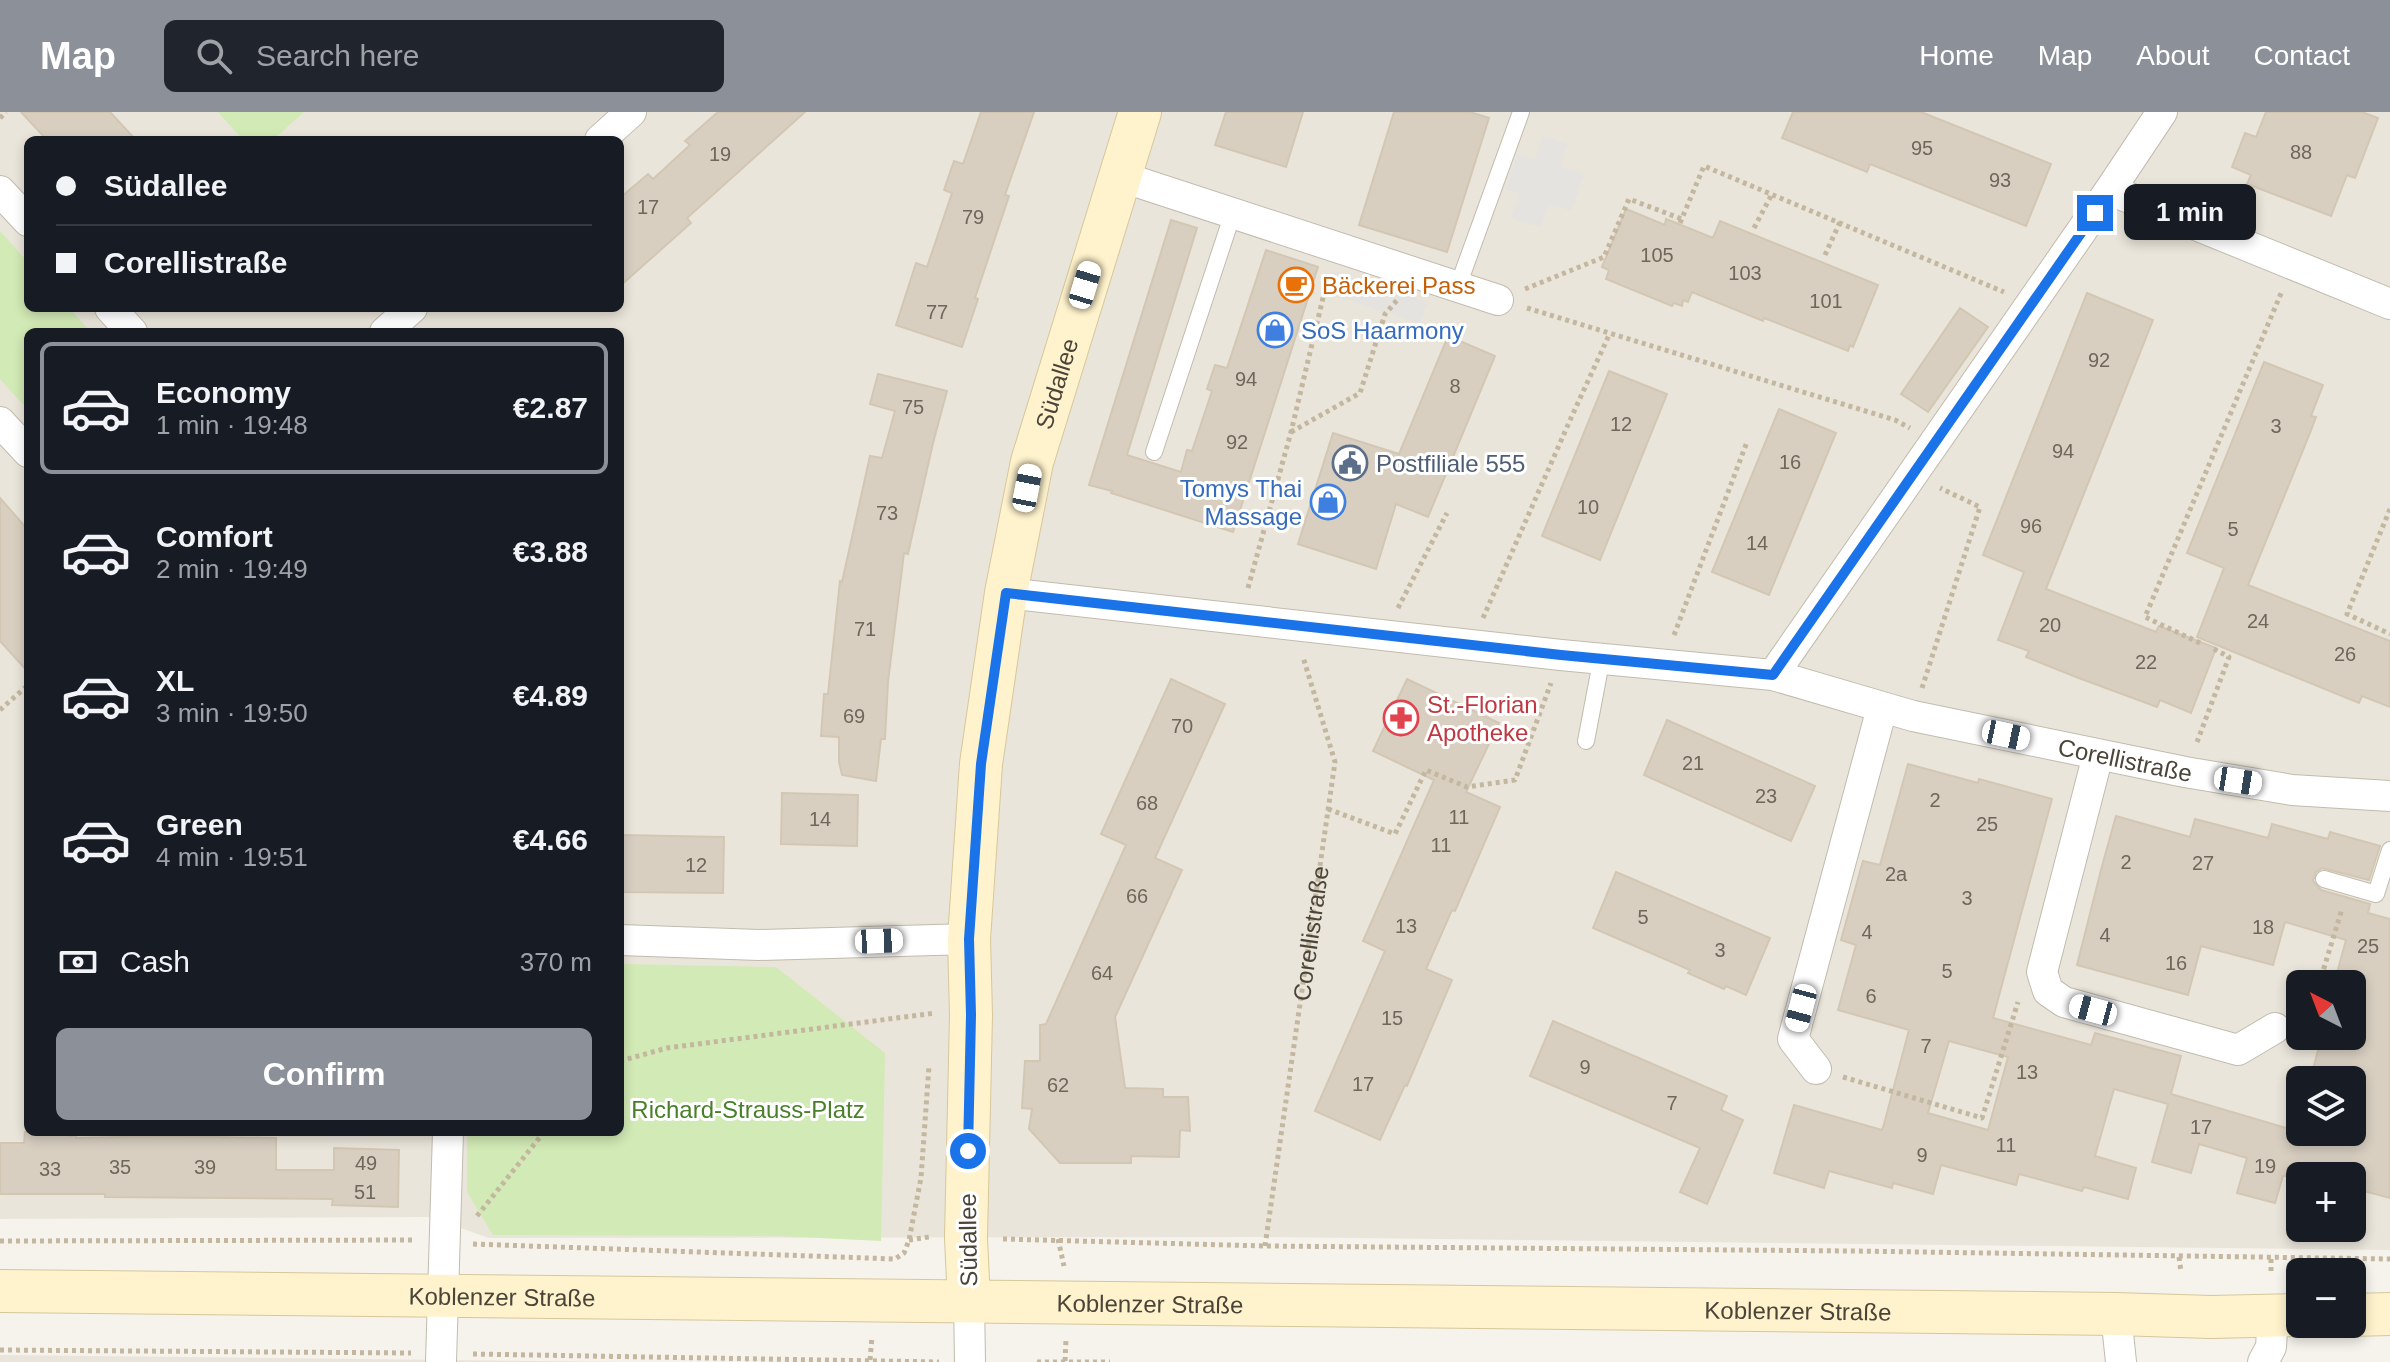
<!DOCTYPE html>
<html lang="en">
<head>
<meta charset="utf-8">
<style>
	:root { --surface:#171b24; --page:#20242c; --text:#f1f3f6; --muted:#9ea1a6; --line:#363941; --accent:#8c9099 }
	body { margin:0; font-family:Helvetica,sans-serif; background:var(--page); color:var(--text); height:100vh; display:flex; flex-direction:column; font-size:30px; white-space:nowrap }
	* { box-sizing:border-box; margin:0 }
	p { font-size:26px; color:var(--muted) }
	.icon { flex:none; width:44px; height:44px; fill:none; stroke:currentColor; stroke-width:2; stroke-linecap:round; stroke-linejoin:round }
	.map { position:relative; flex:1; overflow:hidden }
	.drawer { position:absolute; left:24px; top:216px; width:600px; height:808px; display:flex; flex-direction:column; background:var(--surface); border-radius:12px; box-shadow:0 4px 12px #0003 }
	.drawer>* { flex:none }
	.top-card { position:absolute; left:24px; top:24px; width:600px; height:176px; border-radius:12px; box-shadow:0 4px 12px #0003; display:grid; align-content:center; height:176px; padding:0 32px; background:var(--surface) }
	.needle { width:52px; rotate:318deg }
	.tools { position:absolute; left:2286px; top:858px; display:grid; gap:16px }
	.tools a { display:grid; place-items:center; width:80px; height:80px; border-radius:12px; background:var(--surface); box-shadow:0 4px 12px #0003; font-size:40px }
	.end { position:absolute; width:36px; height:36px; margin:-18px; border:10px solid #1a73e8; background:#fff; box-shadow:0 0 0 4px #fff }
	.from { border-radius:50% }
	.bubble { position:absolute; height:56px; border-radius:12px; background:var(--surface); box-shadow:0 4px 12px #0003; font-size:26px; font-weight:800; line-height:56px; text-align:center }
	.car { position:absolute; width:24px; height:48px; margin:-24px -12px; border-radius:10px; box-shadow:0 0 6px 2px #0007; background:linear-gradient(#fff 24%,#345 0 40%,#fff 0 76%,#345 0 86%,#fff 0) }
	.top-card b { display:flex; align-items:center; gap:28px; height:76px; font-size:30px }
	.top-card b+b { border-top:2px solid var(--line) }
	.top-card i { width:20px; height:20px; background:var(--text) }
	ul { padding:14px 0 0; list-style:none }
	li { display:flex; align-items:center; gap:24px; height:132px; margin:0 16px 12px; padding:0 16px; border:4px solid transparent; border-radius:12px }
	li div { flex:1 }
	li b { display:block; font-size:30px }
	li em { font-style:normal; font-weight:800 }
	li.active { border-color:var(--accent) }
	li>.icon { width:72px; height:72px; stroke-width:1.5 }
	.pay { display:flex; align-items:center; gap:20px; height:88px; padding:0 32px; font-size:30px }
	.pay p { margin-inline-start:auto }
	.primary-button { display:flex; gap:16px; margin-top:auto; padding:16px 32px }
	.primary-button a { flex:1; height:92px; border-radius:12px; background:var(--accent); color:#fff; font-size:32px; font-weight:800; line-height:92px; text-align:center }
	header { display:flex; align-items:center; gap:48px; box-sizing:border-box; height:112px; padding:0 40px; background:var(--accent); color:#fff }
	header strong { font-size:38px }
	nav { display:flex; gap:44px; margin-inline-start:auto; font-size:28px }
	.search { width:560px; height:72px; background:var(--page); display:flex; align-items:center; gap:20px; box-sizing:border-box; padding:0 28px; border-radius:12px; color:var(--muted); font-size:30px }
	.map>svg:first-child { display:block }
</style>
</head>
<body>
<header>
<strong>Map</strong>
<div class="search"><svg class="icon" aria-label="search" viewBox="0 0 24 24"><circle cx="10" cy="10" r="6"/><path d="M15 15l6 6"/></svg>Search here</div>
<nav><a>Home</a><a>Map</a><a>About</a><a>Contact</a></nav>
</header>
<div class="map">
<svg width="2390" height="1250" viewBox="0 0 2390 1250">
	<rect width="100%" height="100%" fill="#f6f3ec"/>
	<path fill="#eae5da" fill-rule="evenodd" d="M0,0H2390V1138L1263,1125L489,1126L429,1105L0,1107ZM28,28H620V196H28ZM28,220H620V1020H28ZM2300,872H2352V924H2300ZM2300,968H2352V1020H2300ZM2300,1064H2352V1116H2300Z
		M0,1243L632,1250H0Z"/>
	<path fill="#d2eab5" d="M218,0H304L273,28H243Z
		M0,119L28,150V196H69L91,220H28V298L0,267Z
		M620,852L776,855L885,941L881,1129L780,1124L493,1123L467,1080V1020H620Z"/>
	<path fill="#e5e3e0" d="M1542,24L1568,32L1561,55L1584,62L1572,99L1549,92L1541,115L1511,106L1519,82L1506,77L1517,42L1535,47Z
		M1332,159L1427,190L1420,212L1325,181Z"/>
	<path fill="#d8cfc1" stroke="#d3c7b4" stroke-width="2" fill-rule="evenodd" d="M21,0H110L136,28H47Z
		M718,0H805L687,106L691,111L620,174V86L648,62L653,67L690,33L685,29Z
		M981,0H1034L1005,83L1009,84L975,186L978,187L962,235L896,213L916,151L927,155L952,81L944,78L954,49L963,52Z
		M1226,0H1303L1286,55L1215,33Z
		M1394,0H1470L1489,6L1447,140L1359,113Z
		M1793,0H1921L2051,52L2026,114L1870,52L1867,60L1782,26Z
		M2266,0H2362L2378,6L2355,66L2347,63L2331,104L2247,72L2251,63L2232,55L2245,21L2256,25Z
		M1626,97L1665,113L1666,107L1713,126L1720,109L1878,173L1853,235L1850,233L1848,239L1764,206L1763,209L1692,180L1688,190L1683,188L1682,194L1674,191L1672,194L1606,167L1609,158L1602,155Z
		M1171,108L1197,116L1127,343L1181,360L1187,338L1192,339L1212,279L1207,277L1215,253L1227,256L1266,138L1318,155L1233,420L1111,381L1112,379L1089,373Z
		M2087,181L2153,208L2046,477L2156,520L2159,514L2216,536L2191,601L2160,588L2157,595L2076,565L2026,545L2029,539L1998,528L2024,460L1983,443Z
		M1960,196L1988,215L1928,300L1901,282Z
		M1448,224L1495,244L1428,405L1396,392L1376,457L1298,432L1333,321L1399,342Z
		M2264,250L2323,273L2311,304L2316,305L2310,321L2248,473L2390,529V595L2362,584L2359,591L2197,525L2224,456L2187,441Z
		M1609,259L1667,282L1600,448L1542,424Z
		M878,262L947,279L933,331L908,442L904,441L888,570L885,627H881L876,669L842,663L839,650V625L821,624L824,582H828L840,469L842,470L870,344L882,346L895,299L870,292Z
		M1779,297L1836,321L1769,483L1712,460Z
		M0,386L28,418V560L0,529Z
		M1171,567L1225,592L1155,746L1182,758L1115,905L1125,976L1163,977V985H1188L1190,1019L1180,1018L1179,1045L1131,1044V1051H1060L1029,1017L1032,997L1022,996L1025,949H1040V913L1046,912L1126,733L1101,722Z
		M1407,567L1499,611L1466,680L1500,695L1455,799L1452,798L1426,857L1452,868L1407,974L1405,973L1380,1028L1315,999L1385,839L1363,829L1434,668L1373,639Z
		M1667,608L1815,674L1791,729L1644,663Z
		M1908,652L1978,671L1979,667L2052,687L1993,906L2091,933L2095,921L2181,944L2171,982L2300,1020H2352V968H2310L2322,924H2352V872H2334L2346,828L2285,810L2273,853L2201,834L2188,883L2077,853L2102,754L2116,704L2190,725L2195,707L2268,726L2272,712L2328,727L2330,720L2380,734L2369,768L2322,756L2316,760L2313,769L2321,778L2370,792L2368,801L2390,807V1086L2352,1076V1064H2283L2275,1091L2237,1081L2247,1046L2199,1032L2191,1061L2152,1050L2168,992L2114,977L2095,1044L2136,1056L2128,1087L2084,1075L2082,1079L2019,1062L2016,1073L1941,1053L1933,1082L1893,1071L1892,1076L1829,1059L1824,1076L1774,1061L1794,993L1882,1018L1884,1012L1909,918L1838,898L1856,833L1841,828L1863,749L1880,753ZM1949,929L2008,945L1988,1018L1928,1001Z
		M782,681L858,683L857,734L781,732Z
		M620,723L724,725L723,781L620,780Z
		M1616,760L1770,826L1746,883L1726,874L1724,877L1688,861L1690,858L1593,816Z
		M1553,909L1727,984L1721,998L1743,1008L1707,1092L1680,1080L1700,1036L1530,964Z
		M25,1020H70V1024L76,1023V1026L163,1024L276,1026V1058H334V1036L399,1038L398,1095L332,1093L333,1087L105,1085V1082H0V1031H24Z"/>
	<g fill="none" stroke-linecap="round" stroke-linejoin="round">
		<g stroke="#c2bbae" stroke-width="18">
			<path id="lane" d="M1458,174L1521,0
				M1154,340L1233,101
				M1586,629L1602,545
				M2324,767L2376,782L2390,738"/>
		</g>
		<g stroke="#c2bbae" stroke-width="32">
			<g id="street">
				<path d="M600,28L631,0"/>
				<path d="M1119,64L1498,188"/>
				<path d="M2110,78L2390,192"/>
				<path d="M0,79L28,109"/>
				<path d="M110,196L132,220"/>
				<path d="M385,220L412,196"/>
				<path d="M0,310L28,340"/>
				<path id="s2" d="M1006,481L1561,543L1773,563L1913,604L2185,660L2292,678L2390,684"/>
				<path d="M1773,563L2110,78L2162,0"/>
				<path d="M2098,643L2042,860L2048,879L2064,890L2238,938L2275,916"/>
				<path d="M620,828L759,833L969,827"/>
				<path d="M1816,957L1793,927L1882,596"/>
				<path d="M969,1189L970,1250"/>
				<path d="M2116,1202L2121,1250"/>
				<path d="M441,1250L448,1020"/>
				<path d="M2263,1250L2271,1235L2273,1203"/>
			</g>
		</g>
		<g stroke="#d6c79b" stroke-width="44">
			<g id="secondary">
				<path id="s3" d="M0,1179L2116,1202L2211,1205L2300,1203"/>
				<path id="s4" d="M969,1189L966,1126L971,903L969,827L981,652L1006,481L1032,350L1140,0"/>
				<path d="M2352,1203L2390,1202"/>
			</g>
		</g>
		<g stroke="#c4b79f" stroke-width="5" stroke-dasharray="4 4" stroke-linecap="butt">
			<path d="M0,6L6,0"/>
			<path d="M1680,111L1704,54L2004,180"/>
			<path d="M1754,116L1772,82"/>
			<path d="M1825,143L1840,110"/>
			<path d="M1525,177L1604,145L1629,87L1682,107"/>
			<path d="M1527,196L1895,308L1910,316"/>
			<path d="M1291,320L1360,281L1385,202L1398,187"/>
			<path d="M2390,397L2347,502L2390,522"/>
			<path d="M1248,476L1291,320L1328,165"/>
			<path d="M1398,496L1447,401"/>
			<path d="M1483,506L1571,306L1610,221"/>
			<path d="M1674,523L1747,330"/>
			<path d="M2200,531L2145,505L2282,179"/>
			<path d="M1922,576L1980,395L1940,376"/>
			<path d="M0,598L28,573"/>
			<path d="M2197,630L2229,545L2212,536"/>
			<path d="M1328,697L1395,722L1426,658L1467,675L1515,668L1551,571"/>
			<path d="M2318,872L2320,869L2342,797"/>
			<path d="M620,949L667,936L935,901"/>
			<path d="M1843,965L1982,1006L2018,890"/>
			<path d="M477,1104L544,1020"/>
			<path d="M1003,1127L1265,1134L1853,1139L2390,1147"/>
			<path d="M1058,1127L1064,1154"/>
			<path d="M909,1128L929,1125"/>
			<path d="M0,1129L416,1128"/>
			<path d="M473,1132L895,1147L904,1141L909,1128L921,1066L929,954"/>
			<path id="s1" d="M1265,1134L1335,650L1303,545"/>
			<path d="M2179,1145L2181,1160"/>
			<path d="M2271,1159V1144"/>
			<path d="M0,1238L411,1241"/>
			<path d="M473,1242L939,1250"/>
			<path d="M870,1248L872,1225"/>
			<path d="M1065,1249L1066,1227"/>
			<path d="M1037,1250H1110"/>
		</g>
		<use href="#lane" stroke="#fff" stroke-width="16"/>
		<use href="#street" stroke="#fff" stroke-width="30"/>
		<use href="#secondary" stroke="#fff3cd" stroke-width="42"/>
	</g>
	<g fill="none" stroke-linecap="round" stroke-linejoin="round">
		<path stroke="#1a73e8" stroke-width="10" d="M968,1039L971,903L969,827L981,652L1006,481L1561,543L1773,563L2095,101"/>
	</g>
	<defs>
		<g id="cafe-ring" transform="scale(1.8)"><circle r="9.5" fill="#fff" stroke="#e8710a" stroke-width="1.5"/><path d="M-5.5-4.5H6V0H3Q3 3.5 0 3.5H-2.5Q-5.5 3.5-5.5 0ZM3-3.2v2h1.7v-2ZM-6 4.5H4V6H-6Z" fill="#e8710a"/></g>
		<g id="shop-ring" transform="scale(1.8)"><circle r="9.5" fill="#fff" stroke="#3f7fe0" stroke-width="1.5"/><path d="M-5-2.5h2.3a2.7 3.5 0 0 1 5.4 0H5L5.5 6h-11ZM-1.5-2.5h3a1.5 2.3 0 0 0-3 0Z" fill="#3f7fe0"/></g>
		<g id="civic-ring" transform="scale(1.8)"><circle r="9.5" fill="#fff" stroke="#5c6f8a" stroke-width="1.5"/><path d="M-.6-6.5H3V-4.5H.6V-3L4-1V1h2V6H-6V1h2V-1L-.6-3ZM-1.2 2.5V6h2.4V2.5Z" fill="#5c6f8a"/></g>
		<g id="pharmacy-ring" transform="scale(1.8)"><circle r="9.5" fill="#fff" stroke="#e0444e" stroke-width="1.5"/><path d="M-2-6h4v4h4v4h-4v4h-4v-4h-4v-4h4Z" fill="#e0444e"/></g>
	</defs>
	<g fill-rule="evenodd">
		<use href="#cafe-ring" x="1296" y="173"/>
		<use href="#shop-ring" x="1275" y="218"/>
		<use href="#civic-ring" x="1350" y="351"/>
		<use href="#shop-ring" x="1328" y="390"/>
		<use href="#pharmacy-ring" x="1401" y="606"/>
	</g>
	<g text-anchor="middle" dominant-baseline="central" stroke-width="6" stroke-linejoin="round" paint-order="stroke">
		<g font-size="20" fill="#6e675b">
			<text x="1922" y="36">95</text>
			<text x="2301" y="40">88</text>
			<text x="720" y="42">19</text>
			<text x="2000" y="68">93</text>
			<text x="648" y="95">17</text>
			<text x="973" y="105">79</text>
			<text x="1657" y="143">105</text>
			<text x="1745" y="161">103</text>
			<text x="1826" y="189">101</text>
			<text x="937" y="200">77</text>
			<text x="2099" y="248">92</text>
			<text x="1246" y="267">94</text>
			<text x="1455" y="274">8</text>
			<text x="913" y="295">75</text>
			<text x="1621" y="312">12</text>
			<text x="2276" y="314">3</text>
			<text x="1237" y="330">92</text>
			<text x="2063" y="339">94</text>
			<text x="1790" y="350">16</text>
			<text x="1588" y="395">10</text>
			<text x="887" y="401">73</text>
			<text x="2031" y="414">96</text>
			<text x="2233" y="417">5</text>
			<text x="1757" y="431">14</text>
			<text x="2258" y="509">24</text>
			<text x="2050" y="513">20</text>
			<text x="865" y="517">71</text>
			<text x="2345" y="542">26</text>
			<text x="2146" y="550">22</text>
			<text x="854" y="604">69</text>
			<text x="1182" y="614">70</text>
			<text x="1693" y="651">21</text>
			<text x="1766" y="684">23</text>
			<text x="1935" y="688">2</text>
			<text x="1147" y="691">68</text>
			<text x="1459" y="705">11</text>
			<text x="820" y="707">14</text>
			<text x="1987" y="712">25</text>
			<text x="1441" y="733">11</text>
			<text x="2126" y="750">2</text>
			<text x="2203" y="751">27</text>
			<text x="696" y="753">12</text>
			<text x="1896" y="762">2a</text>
			<text x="1137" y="784">66</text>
			<text x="1967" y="786">3</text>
			<text x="1643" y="805">5</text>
			<text x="1406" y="814">13</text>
			<text x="2263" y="815">18</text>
			<text x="1867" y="820">4</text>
			<text x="2105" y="823">4</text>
			<text x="2368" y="834">25</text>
			<text x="1720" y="838">3</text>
			<text x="2176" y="851">16</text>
			<text x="1947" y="859">5</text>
			<text x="1102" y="861">64</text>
			<text x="1871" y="884">6</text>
			<text x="1392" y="906">15</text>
			<text x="1926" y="934">7</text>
			<text x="1585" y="955">9</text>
			<text x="2027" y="960">13</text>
			<text x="1363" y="972">17</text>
			<text x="1058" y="973">62</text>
			<text x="1672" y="991">7</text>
			<text x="2201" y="1015">17</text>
			<text x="2006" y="1033">11</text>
			<text x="1922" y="1043">9</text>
			<text x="366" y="1051">49</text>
			<text x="2265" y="1054">19</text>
			<text x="120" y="1055">35</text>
			<text x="205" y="1055">39</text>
			<text x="50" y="1057">33</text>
			<text x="365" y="1080">51</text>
		</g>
		<g font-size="24" fill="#c56008" stroke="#fff" text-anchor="start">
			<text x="1322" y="173">Bäckerei Pass</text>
		</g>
		<g font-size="24" fill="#366cbe" stroke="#fff" text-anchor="start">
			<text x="1301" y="218">SoS Haarmony</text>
			<text x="1302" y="376" text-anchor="end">Tomys Thai<tspan x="1302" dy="28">Massage</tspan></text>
		</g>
		<g font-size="24" fill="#4b4439" stroke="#fff">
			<text stroke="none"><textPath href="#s4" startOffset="926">Südallee</textPath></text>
			<text stroke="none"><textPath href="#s2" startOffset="1134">Corellistraße</textPath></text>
			<text stroke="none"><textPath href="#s1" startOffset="316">Corellistraße</textPath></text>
			<text transform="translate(968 1128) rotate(-91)">Südallee</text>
			<text stroke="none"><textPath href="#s3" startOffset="502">Koblenzer Straße</textPath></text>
			<text stroke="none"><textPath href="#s3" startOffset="1150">Koblenzer Straße</textPath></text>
			<text stroke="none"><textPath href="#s3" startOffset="1798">Koblenzer Straße</textPath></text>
		</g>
		<g font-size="24" fill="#4e5e75" stroke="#fff" text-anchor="start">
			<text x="1376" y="351">Postfiliale 555</text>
		</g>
		<g font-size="24" fill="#be3a42" stroke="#fff" text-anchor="start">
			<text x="1427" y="592">St.-Florian<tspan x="1427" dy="28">Apotheke</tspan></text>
		</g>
		<g font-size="24" fill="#4a7f2a" stroke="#fff">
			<text x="748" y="997">Richard-Strauss-Platz</text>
		</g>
	</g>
</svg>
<div class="tools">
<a><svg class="needle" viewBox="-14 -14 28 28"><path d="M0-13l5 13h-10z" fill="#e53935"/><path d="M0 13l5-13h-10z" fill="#9ea1a6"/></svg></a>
<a><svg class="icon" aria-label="layers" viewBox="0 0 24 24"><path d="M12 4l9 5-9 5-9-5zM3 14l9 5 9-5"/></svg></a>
<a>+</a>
<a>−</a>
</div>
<i class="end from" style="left:968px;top:1039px"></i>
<i class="end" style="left:2095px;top:101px"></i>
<div class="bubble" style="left:2124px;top:72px;width:132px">1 min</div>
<i class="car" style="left:1085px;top:173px;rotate:17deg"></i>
<i class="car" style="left:1027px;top:376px;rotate:11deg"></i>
<i class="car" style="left:2006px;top:623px;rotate:102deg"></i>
<i class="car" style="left:2238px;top:669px;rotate:99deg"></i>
<i class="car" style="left:879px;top:829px;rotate:88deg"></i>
<i class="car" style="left:1801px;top:896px;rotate:195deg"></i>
<i class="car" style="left:2093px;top:898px;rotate:285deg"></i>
<div class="top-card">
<b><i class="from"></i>Südallee</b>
<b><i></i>Corellistraße</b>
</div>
<section class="drawer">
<ul>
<li class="active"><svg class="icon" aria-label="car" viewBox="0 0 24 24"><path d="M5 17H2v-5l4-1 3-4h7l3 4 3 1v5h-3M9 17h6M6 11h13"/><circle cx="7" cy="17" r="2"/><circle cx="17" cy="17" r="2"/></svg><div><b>Economy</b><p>1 min · 19:48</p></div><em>€2.87</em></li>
<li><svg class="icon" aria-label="car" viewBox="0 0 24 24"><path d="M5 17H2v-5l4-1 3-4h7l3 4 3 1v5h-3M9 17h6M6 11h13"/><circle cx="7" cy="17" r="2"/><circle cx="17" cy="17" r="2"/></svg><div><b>Comfort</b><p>2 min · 19:49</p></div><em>€3.88</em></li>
<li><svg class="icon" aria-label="car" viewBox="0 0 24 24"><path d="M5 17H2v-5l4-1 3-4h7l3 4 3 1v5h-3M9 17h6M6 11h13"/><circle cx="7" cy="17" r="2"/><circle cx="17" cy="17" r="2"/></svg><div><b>XL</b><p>3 min · 19:50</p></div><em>€4.89</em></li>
<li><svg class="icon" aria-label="car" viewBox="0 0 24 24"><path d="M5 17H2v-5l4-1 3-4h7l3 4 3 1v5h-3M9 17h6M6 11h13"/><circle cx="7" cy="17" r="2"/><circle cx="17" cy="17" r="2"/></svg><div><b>Green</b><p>4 min · 19:51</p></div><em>€4.66</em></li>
</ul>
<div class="pay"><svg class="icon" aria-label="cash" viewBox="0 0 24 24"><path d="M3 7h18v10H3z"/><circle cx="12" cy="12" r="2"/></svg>Cash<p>370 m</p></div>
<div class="primary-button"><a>Confirm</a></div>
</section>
</div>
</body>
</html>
